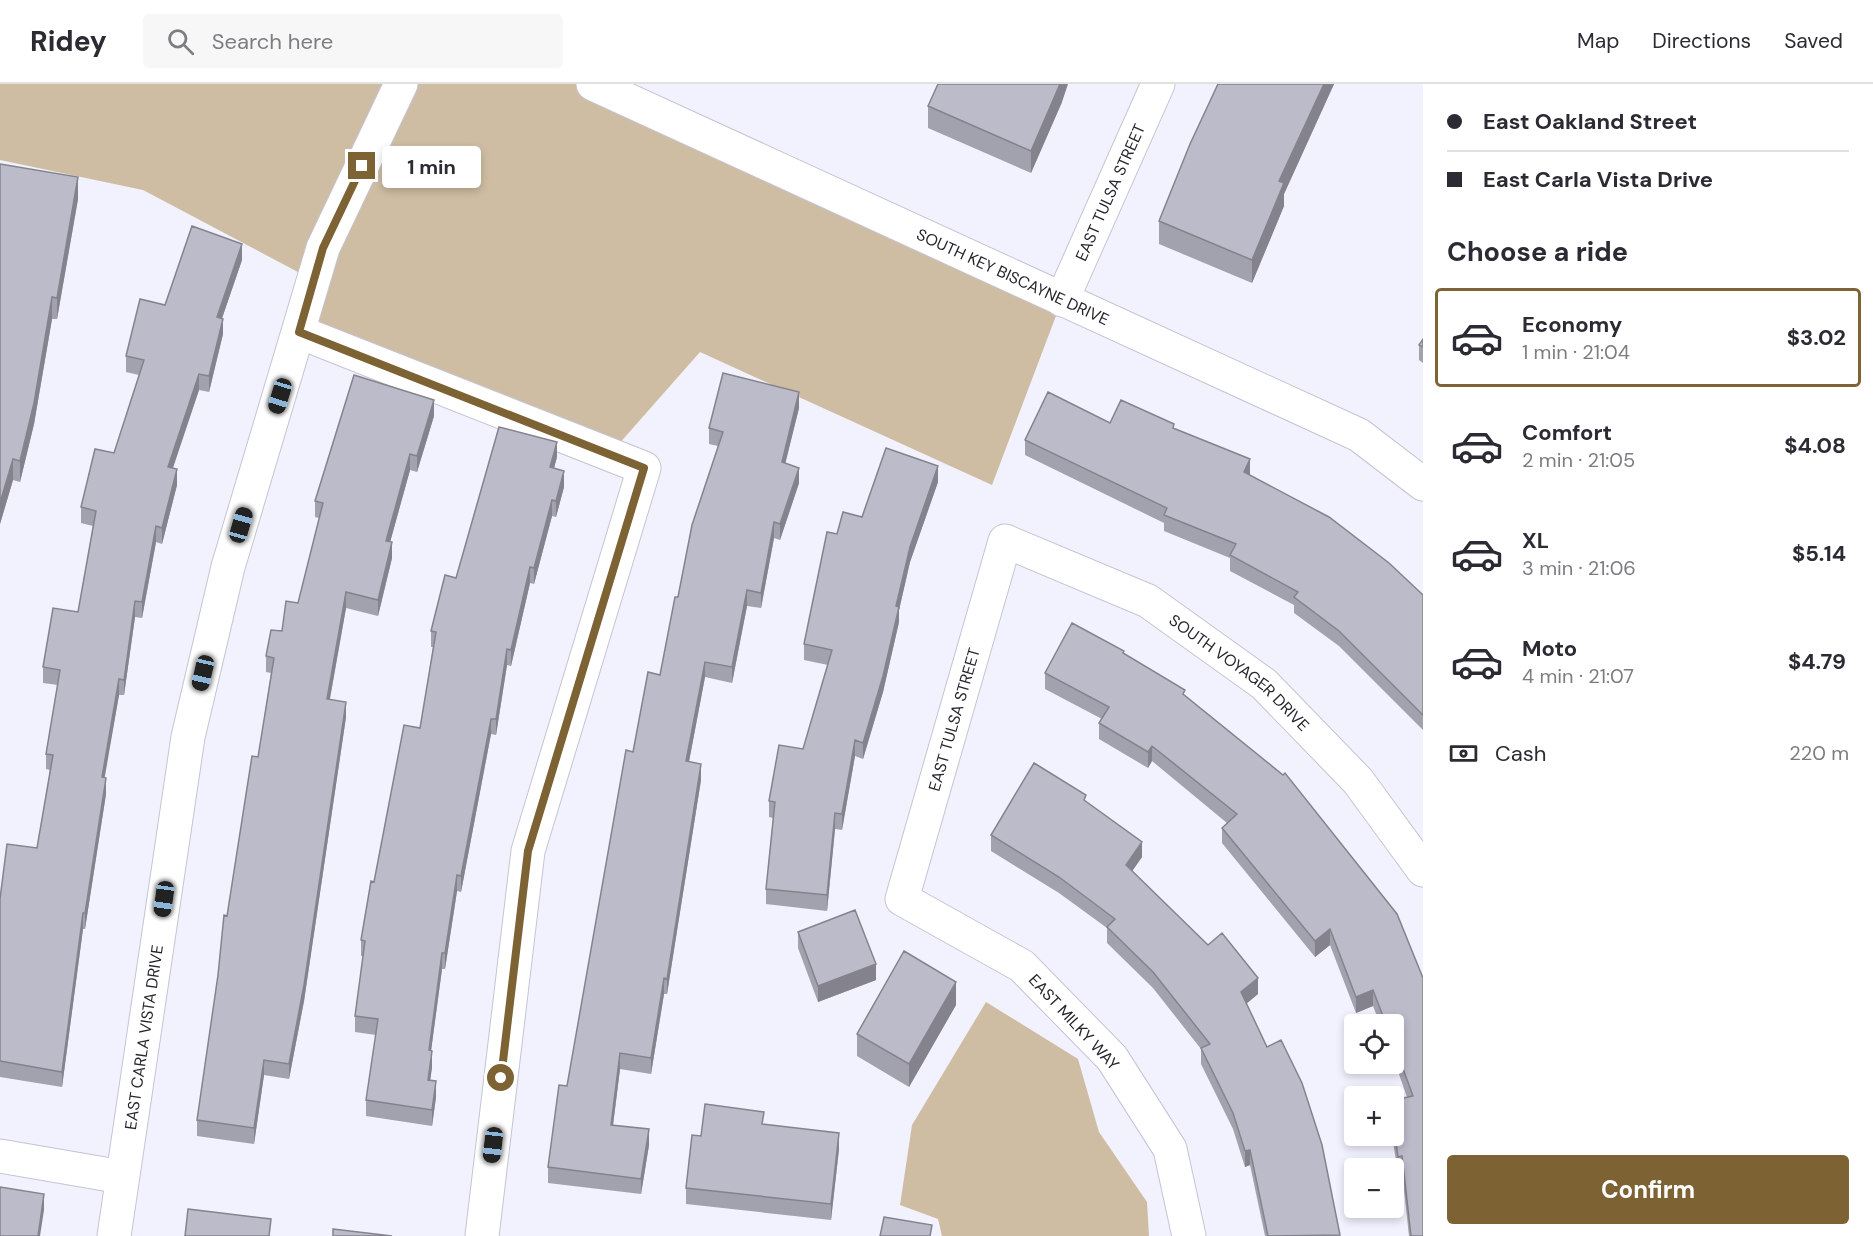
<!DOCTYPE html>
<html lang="en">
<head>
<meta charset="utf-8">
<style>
	:root { --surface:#fff; --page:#f7f7f7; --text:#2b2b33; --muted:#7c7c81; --line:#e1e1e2; --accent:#7d6234 }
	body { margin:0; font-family:"DM Sans",sans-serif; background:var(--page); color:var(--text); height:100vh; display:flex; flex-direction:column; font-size:22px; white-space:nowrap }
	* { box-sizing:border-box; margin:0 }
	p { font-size:20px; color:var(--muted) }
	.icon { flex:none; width:33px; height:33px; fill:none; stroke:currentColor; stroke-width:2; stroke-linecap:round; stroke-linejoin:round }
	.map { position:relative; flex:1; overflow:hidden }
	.side { display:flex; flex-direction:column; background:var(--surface); width:450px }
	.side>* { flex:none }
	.hud { display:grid; align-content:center; height:132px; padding:0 24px; background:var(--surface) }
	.controls { position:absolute; left:1344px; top:930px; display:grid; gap:12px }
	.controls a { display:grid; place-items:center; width:60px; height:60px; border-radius:6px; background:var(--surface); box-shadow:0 3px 9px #0003; font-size:30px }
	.end { position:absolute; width:27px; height:27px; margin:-14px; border:8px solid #7d6234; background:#fff; box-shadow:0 0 0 3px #fff }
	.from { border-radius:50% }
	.bubble { position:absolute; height:42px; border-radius:6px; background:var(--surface); box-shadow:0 3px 9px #0003; font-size:20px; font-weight:700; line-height:42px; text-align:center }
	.car { position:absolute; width:18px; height:36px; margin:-18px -9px; border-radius:8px; box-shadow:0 0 4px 2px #0007; background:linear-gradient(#222 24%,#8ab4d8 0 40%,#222 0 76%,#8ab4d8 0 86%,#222 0) }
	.hud b { display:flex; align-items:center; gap:21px; height:57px; font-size:22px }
	.hud b+b { border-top:2px solid var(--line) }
	.hud i { width:15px; height:15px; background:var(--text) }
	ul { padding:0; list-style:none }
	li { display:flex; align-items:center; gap:18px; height:99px; margin:0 12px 9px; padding:0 12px; border:3px solid transparent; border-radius:6px }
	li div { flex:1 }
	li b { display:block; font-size:22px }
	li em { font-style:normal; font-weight:700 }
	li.current { border-color:var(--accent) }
	li>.icon { width:54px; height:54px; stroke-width:1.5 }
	h2 { padding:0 24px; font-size:27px; line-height:72px }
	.pay { display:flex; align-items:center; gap:15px; height:66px; padding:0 24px; font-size:22px }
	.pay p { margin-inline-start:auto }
	.action { display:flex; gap:12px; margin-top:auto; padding:12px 24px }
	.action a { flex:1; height:69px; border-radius:6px; background:var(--accent); color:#fff; font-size:24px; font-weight:700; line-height:69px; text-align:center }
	header { display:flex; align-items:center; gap:36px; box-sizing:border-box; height:84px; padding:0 30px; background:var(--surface); border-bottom:2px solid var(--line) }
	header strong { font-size:28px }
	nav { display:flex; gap:33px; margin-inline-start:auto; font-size:21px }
	.search { width:420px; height:54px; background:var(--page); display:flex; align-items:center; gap:15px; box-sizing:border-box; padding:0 21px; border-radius:6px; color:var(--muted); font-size:22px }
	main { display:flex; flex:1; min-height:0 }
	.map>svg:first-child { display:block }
</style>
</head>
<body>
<header>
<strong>Ridey</strong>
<div class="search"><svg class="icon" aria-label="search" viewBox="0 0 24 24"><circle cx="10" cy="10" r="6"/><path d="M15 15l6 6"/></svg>Search here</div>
<nav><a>Map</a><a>Directions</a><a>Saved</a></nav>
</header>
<main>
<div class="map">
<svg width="1423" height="1152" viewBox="0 0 1423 1152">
	<rect width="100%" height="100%" fill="#f2f1fe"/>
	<path fill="#cebda3" d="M0,0H593L1062,216L992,401L700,268L610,370L299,248L313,196L143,106L0,76Z
		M986,918L1078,975L1099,1048L1147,1118L1149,1152H942L938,1135L900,1121L912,1041Z"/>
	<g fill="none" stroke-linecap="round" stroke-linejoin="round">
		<g stroke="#c5c4d3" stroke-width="35">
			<g id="minor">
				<path id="s1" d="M593,0L1359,351L1423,400"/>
				<path id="s2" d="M1062,216L1158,0"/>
				<path d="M299,248L644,384L528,767L482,1152"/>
				<path d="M0,1072L122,1093"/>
				<path id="s3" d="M114,1152L188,653L228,483L323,164L401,0"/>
				<path id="s4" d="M1189,1152L1170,1065L1112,974L1022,882L902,815L1005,457L1148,517L1264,600L1358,697L1423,786"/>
			</g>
		</g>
		<use href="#minor" stroke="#fff" stroke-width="33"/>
	</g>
	<path fill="#a2a1ae" d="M1218,0H1334L1284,110V122L1252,199L1159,160V137Z
		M1062,18L1031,89L928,44V22Z
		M0,80L78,115L57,235H52L34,340L20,398L13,396L0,440Z
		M242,176L222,234L223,250L209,308L199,306L172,384L177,401L162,460L156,458L142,534L135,533L124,611H119L104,694L106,710L85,845H83L62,1003L0,993V815L37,764L50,686L46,685V670L58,601L43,599V583L78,528L93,442L81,439V423L114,369L139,291L126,288V272L165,221Z
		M1423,255V279L1419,276V261Z
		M799,324L785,379L799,399L780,456L774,454L761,524L747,522L732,599L705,593L689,678L701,696L676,853L667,910H664L651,990L620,985L613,1041L649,1061L641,1110L548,1099V1083L567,1002L633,668L660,591L678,513L718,362L709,360V344Z
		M434,332L417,388L410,386L390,458L392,474L378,532L346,524L330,615L346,633L304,917L289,995L264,991L254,1060L197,1052V1036L227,832L258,673L271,589L266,588V572L298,519L319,434L315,433V417Z
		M1110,339L1174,344L1250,391L1423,511V646L1339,562L1294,529V521L1230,487V474L1164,447V439L1025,371V356Z
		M557,373L554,384L564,403L556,433L552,432L534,500L530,499L511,582L507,581L496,651L491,650L461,808L457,807L445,885H442L431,967L432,983L430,997L436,1013L432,1042L366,1032V1016L376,951L355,948V932L363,872H361V856L374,798L420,644L433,563H431V547L456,494Z
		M938,398L910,478L899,526V538L883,608L863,675L855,672L842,746L835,745L827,827L766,820V805L773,734L769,733V717L803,665L828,581L804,576V560L837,450L862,433Z
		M1124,570L1185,612L1423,894V1152H1409L1402,1088L1398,1089L1392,1052H1394V1016L1407,1013L1394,976V940H1380L1373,922L1356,929L1330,861L1315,873L1222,759V744L1227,739L1152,677L1148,684L1099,655V639L1102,635L1045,605V589Z
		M1086,718L1142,773L1132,787L1258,910L1246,920L1267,963L1322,1061L1340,1152H1265L1250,1081L1245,1083L1233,1045L1201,980V965L1153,904L1107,859V844L1059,809L991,767V751Z
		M798,848L876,896L818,918L798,864Z
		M956,921L909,1003L857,972V950Z
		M764,1040L839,1065L831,1136L686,1120V1104L701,1052Z"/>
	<path fill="#84838d" d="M1060,0H1068L1062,18L1031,89V67Z
		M1324,0H1334L1284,110V122L1252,199V176L1279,97Z
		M78,93V115L57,235V214Z
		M242,160V176L217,249V233Z
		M52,213V235L34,340L20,398V377Z
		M223,235V250L209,308V292Z
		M199,290V306L168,399V383Z
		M799,308V324L782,393V378Z
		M434,316V332L417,388V372Z
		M557,358V373L550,399V383Z
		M410,370V386L386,473V457Z
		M13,375V396L0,440V419Z
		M1250,375V390L1244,404V388Z
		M938,382V398L910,478L899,526V538L883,608L863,675V659L910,463Z
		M799,384V399L780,456V440Z
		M177,385V401L162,460V444Z
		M564,387V403L556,433V417Z
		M552,416V432L534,500V484Z
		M774,438V454L761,524V509Z
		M156,442V458L142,534V518Z
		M392,458V474L378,532V516Z
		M530,483V499L511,582V566Z
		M747,506V522L732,599V583Z
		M346,508V524L327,630V615Z
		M135,517V533L124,611V596Z
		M507,565V581L496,651V635Z
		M705,578V593L686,693V677Z
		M119,595V611L102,709V693Z
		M346,618V633L304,917L289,995V980Z
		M491,635V650L461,808V792Z
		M855,656V672L842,746V730Z
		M1152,662V677L1148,684V668Z
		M701,680V696L667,910V895Z
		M106,694V710L85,845V829Z
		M835,729V745L827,827V811Z
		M1142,758V773L1126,796V781Z
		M457,791V807L445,885V869Z
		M83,829V845L62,1003V988Z
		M1330,845V861L1315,873V857Z
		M442,869V885L429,982V966Z
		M876,880V896L818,918V902Z
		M664,894V910L651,990V974Z
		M1258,894V910L1241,924V908Z
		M956,898V921L909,1003V980Z
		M1373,906V922L1356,929V913Z
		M432,967V983L428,1012V996Z
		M620,969V985L611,1057V1041Z
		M264,976V991L254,1060V1044Z
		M436,997V1013L432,1042V1026Z
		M649,1045V1061L641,1110V1095Z
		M839,1049V1065L831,1136V1120Z
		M1250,1066V1081L1245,1083V1067Z
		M44,1110V1126L40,1152H38Z"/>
	<path fill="#bcbbca" stroke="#84838d" stroke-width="1.5" d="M938,0H1060L1031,67L928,22Z
		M1218,0H1324L1279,97L1284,99L1252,176L1159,137L1190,60Z
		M0,80L78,93L57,214L52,213L34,319L20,377L13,375L0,419Z
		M192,142L242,160L217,233L223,235L209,292L199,290L168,383L177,385L162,444L156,442L142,518L135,517L124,596L119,595L102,693L106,694L85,829H83L62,988L0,977V815L7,760L37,764L53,671L46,670L60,586L43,583L53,524L78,528L96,427L81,423L95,365L114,369L144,276L126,272L140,215L165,221Z
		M1423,255V263L1419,261Z
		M723,289L799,308L782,378L799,384L780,440L774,438L761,509L747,506L732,583L705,578L686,677L701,680L676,838L667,895L664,894L651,974L620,969L611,1041L649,1045L641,1095L548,1083L559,1001L567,1002L626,666L633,668L648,588L660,591L675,513H678L692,441L723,348L709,344Z
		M354,291L434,316L417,372L410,370L386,457L392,458L378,516L346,508L327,615L346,618L304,901L289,980L264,976L254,1044L197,1036L218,891L224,831L227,832L252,672L258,673L274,574L266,572L271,546L282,547L286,517L298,519L323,419L315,417Z
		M1048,308L1110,339L1121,316L1174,340L1173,344L1250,375L1244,388L1329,433L1389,479L1423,511V631L1339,547L1294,513L1298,508L1230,471L1236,460L1164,431L1167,424L1025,356Z
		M499,343L557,358L550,383L564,387L556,417L552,416L534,484L530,483L511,566L507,565L496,635H491L461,792L457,791L445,869H442L429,966L432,967L428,996L436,997L432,1026L366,1016L378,935L355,932L365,857L361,856L371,797L374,798L404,641L420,644L436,548L431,547L445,491L456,494Z
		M886,364L938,382L910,463L896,522L899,523L883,592L863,659L855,656L842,730L835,729L827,811L766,805L775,718L769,717L779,661L803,665L832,566L804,560L827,448L837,450L843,428L862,433Z
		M1072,539L1124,567L1123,569L1185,606L1183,610L1283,691L1285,689L1397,830L1423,894V1152H1411L1402,1072L1398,1073L1394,1044V1016L1413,1012L1394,960V940H1386L1373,906L1356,913L1330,845L1315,857L1222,744L1237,730L1152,662L1148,668L1099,639L1109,623L1045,589Z
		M1034,679L1086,711L1084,716L1142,758L1126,781L1208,861L1222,849L1258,894L1241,908L1267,963L1281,956L1302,999L1322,1061L1340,1151L1268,1152L1250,1066L1245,1067L1233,1029L1201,964L1210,960L1153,888L1107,843L1115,835L1059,793L991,751Z
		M855,826L876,880L818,902L798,848Z
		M904,867L956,898L909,980L857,950Z
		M705,1020L764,1028L762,1040L839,1049L831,1120L686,1104L692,1051L701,1052Z
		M0,1103L44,1110L38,1152H0Z
		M188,1125L271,1135L269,1152H185Z
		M884,1133L932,1141L930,1152H880Z
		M333,1145L392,1152H333Z"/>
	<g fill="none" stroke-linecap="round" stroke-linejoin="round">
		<path stroke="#7d6234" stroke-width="8" d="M362,82L323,164L299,248L644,384L528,767L501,994"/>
	</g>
	<g text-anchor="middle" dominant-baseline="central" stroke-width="5" stroke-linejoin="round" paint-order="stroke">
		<g font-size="16" fill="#25252b" stroke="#fff">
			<text stroke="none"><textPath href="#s2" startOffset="118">EAST TULSA STREET</textPath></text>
			<text stroke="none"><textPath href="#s1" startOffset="462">SOUTH KEY BISCAYNE DRIVE</textPath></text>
			<text stroke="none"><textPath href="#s4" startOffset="1107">SOUTH VOYAGER DRIVE</textPath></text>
			<text stroke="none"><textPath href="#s4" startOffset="650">EAST TULSA STREET</textPath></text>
			<text transform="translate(1074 938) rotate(47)">EAST MILKY WAY</text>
			<text stroke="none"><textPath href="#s3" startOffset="201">EAST CARLA VISTA DRIVE</textPath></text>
		</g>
	</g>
</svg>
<div class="controls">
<a><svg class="icon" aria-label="locate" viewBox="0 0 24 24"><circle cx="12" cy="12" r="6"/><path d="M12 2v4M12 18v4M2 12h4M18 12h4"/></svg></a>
<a>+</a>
<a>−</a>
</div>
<i class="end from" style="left:501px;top:994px"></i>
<i class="end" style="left:362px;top:82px"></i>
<div class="bubble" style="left:382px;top:62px;width:99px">1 min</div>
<i class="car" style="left:280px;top:312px;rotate:197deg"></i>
<i class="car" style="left:241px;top:441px;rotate:16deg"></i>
<i class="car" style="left:203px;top:589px;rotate:193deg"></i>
<i class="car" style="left:164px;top:815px;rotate:188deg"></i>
<i class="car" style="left:493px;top:1061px;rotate:187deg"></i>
</div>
<section class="side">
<div class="hud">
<b><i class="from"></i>East Oakland Street</b>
<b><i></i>East Carla Vista Drive</b>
</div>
<h2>Choose a ride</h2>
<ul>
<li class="current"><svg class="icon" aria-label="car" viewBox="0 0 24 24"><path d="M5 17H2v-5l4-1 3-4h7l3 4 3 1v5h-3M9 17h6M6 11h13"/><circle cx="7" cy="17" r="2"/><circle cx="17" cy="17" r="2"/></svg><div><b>Economy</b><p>1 min · 21:04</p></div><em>$3.02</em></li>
<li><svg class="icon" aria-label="car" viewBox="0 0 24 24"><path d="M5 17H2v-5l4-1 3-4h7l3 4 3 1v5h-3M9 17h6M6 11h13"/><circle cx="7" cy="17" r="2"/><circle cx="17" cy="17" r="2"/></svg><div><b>Comfort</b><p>2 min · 21:05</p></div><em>$4.08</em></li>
<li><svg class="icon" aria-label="car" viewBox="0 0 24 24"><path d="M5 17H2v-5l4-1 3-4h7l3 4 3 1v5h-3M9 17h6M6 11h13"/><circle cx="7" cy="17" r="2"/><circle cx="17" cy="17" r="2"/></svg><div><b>XL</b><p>3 min · 21:06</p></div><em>$5.14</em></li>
<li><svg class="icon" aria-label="car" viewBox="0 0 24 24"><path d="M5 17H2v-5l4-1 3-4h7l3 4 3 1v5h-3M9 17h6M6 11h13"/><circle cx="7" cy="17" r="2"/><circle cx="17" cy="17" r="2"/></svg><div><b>Moto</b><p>4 min · 21:07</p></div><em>$4.79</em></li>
</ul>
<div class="pay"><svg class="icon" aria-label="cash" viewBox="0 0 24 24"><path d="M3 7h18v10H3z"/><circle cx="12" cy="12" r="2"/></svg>Cash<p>220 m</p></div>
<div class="action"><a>Confirm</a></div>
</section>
</main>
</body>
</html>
